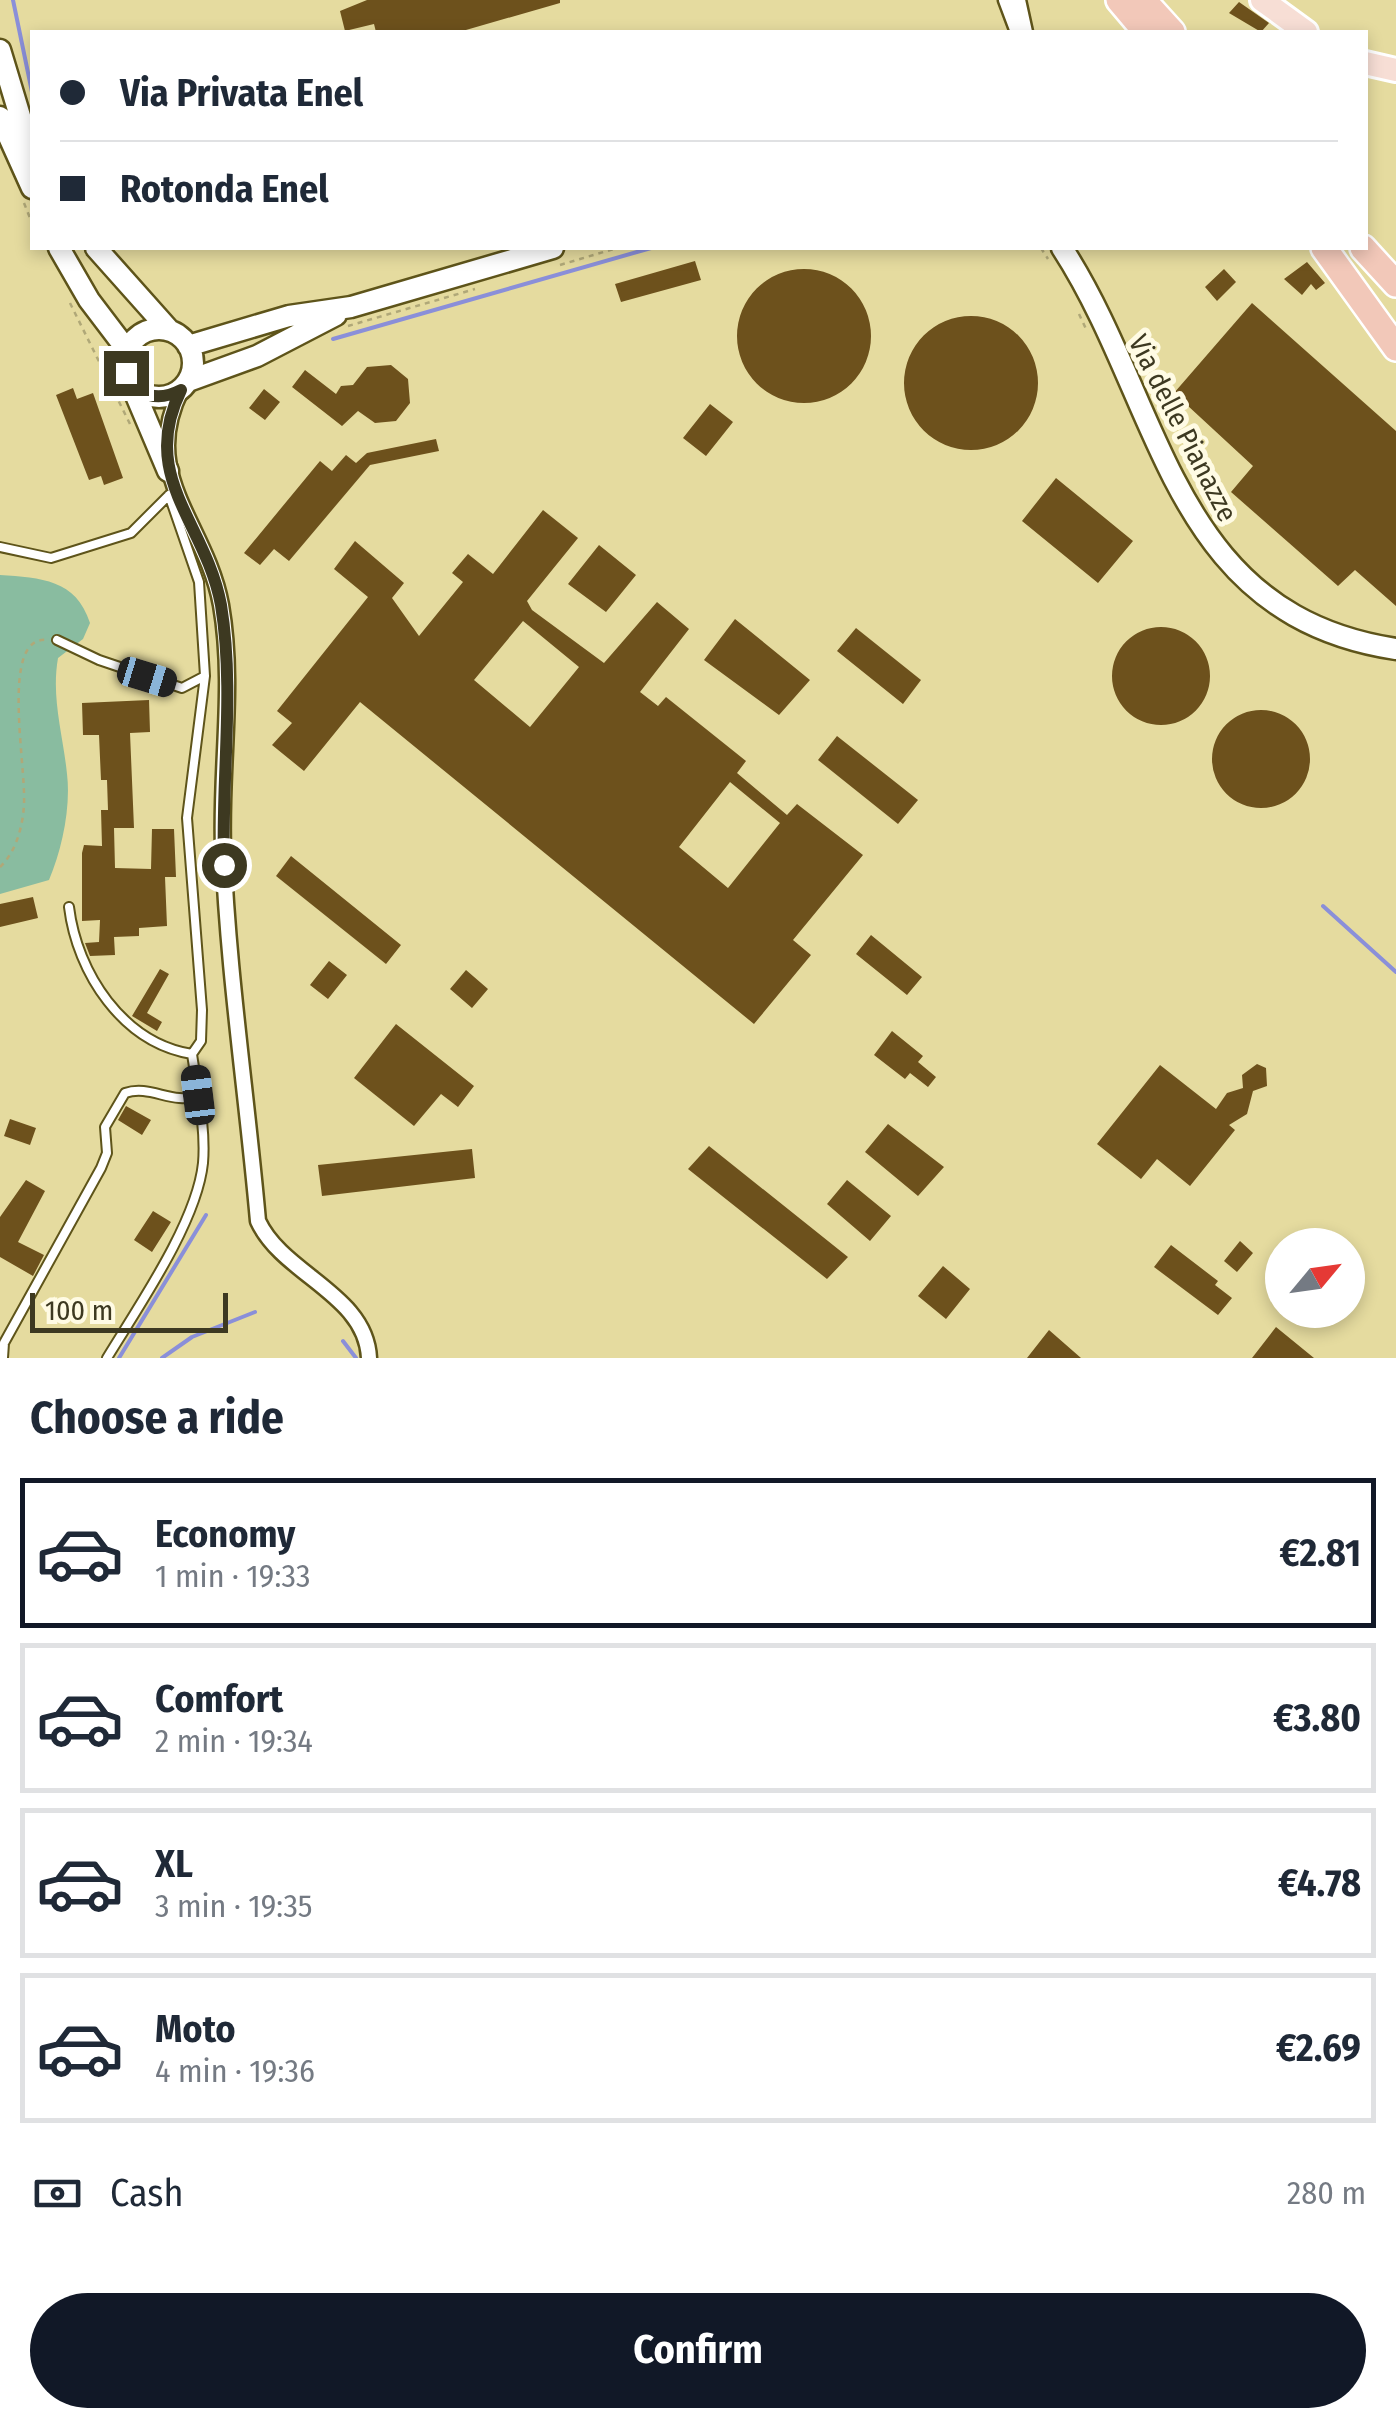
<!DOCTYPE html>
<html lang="en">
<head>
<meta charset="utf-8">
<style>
	:root { --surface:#fff; --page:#f6f6f7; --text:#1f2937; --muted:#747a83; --line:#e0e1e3; --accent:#111827 }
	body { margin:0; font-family:"Fira Sans Condensed",sans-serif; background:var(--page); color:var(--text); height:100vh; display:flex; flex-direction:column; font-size:38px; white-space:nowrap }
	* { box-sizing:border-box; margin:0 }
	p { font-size:32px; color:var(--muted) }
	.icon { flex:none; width:55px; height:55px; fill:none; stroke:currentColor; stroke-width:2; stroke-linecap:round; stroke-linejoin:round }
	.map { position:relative; height:1358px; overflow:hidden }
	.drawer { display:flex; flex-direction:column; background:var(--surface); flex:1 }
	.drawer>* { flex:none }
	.hud { position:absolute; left:30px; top:30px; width:1338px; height:220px; border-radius:0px; box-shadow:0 5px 15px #0003; display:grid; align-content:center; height:220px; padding:0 30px; background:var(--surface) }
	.needle { width:65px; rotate:61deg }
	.tools { position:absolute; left:1265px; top:1228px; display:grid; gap:20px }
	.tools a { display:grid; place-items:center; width:100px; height:100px; border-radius:50%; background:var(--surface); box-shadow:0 5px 15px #0003; font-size:50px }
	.scale { position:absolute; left:30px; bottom:25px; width:198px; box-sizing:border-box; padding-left:10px; border:5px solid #3d3921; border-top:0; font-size:28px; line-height:35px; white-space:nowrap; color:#3d3921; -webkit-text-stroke:8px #fffbe4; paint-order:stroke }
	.end { position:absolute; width:45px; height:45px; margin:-22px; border:12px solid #3d3921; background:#fff; box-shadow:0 0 0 5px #fff }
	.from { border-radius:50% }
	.car { position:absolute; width:30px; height:60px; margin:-30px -15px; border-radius:12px; box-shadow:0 0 8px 2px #0007; background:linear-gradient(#222 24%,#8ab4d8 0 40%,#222 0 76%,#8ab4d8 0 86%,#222 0) }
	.hud b { display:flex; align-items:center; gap:35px; height:95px; font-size:38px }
	.hud b+b { border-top:2px solid var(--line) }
	.hud i { width:25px; height:25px; background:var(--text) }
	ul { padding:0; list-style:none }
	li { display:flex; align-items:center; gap:30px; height:150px; margin:0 20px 15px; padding:0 10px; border:5px solid var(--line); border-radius:0px }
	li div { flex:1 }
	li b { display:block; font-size:38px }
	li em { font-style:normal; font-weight:700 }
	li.selected { border-color:var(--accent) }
	li>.icon { width:90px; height:90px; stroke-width:1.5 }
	h2 { padding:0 30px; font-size:45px; line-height:120px }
	.pay { display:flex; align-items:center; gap:25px; height:110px; padding:0 30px; font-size:38px }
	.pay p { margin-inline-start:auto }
	.button { display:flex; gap:20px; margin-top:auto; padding:20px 30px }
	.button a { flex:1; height:115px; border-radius:60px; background:var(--accent); color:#fff; font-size:40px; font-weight:700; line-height:115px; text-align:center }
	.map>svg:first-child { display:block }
</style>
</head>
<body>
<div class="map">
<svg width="1396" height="1358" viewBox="0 0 1396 1358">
	<rect width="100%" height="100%" fill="#e5db9f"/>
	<path fill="#89bca0" d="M0,575C41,578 76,579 90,623L83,639L58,658C51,698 63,734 67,774C71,807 62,850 49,880L0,894Z"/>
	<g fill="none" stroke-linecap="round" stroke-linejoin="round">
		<path stroke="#8a8fd9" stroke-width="4" d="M13,0L32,92
			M333,339L651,248
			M1323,906L1396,972
			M343,1341L356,1358
			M119,1358L206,1215
			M162,1358L192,1337L255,1312"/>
	</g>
	<path fill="#6d511c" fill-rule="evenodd" d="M367,0H560V3L459,32H376L374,24L345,31L340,11Z
		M1239,2L1269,23L1261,32L1229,13Z
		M695,261L701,280L621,302L615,284Z
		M1307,262L1325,283L1316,290L1311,284L1302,295L1284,279Z
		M737 336a67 67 0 1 1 134 0a67 67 0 1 1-134 0Z
		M1224,269L1236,282L1217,301L1205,287Z
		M1252,303L1396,431V606L1355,570L1338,586L1231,492L1253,466L1174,393Z
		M904 383a67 67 0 1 1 134 0a67 67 0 1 1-134 0Z
		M391,365L408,379L410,403L396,421L375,423L358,411L342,426L292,387L305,370L336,394L341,386L353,385L367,367Z
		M73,388L77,399L93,393L123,478L104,485L101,476L89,480L56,395Z
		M264,389L280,402L265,420L249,408Z
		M710,404L733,422L706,456L683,438Z
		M436,439L439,451L370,465L289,561L274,549L260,565L244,553L320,461L332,471L346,455L356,463L367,453Z
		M1056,478L1133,541L1098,583L1022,521Z
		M543,510L578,538L527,601L532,610L604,663L657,602L689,629L640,692L658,706L666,697L746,761L737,773L787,815L797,804L863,855L793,940L811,955L754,1024L360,702L304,771L272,745L292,723L277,711L368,597L334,569L355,541L404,583L392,598L419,636L463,582L452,573L468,554L493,574ZM523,621L579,667L530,727L474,680ZM730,782L780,823L728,888L679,847Z
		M599,545L636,575L606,612L568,584Z
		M735,619L810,680L779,715L704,660Z
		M1112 676a49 49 0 1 1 98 0a49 49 0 1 1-98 0Z
		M856,628L921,680L903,704L837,651Z
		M149,700L150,732L130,733L134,828H114L115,868L151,869L152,829H174L176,877H165L167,926L139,928V936L114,937L115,955L90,956L85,943L99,942L100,920L82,921V853L84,845L102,846L101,810H108L107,780H101L99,735H83L82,703Z
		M1212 759a49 49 0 1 1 98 0a49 49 0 1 1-98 0Z
		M837,736L918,800L898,824L818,760Z
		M291,856L401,945L386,964L276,876Z
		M33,897L38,918L0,927V904Z
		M871,935L922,977L907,995L856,954Z
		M329,961L347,975L328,999L310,985Z
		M160,969L169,974L147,1013L162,1022L157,1031L132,1016Z
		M466,970L488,989L472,1008L450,989Z
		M396,1024L474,1086L458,1107L441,1094L414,1126L354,1078Z
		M892,1031L923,1056L918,1062L936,1077L928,1087L910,1073L905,1079L874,1055Z
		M1257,1064L1266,1068L1267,1086L1253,1091L1247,1114L1229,1125L1235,1130L1190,1186L1157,1159L1141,1179L1097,1144L1160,1065L1216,1109L1227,1093L1243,1088L1242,1075Z
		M126,1106L151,1120L142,1135L118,1120Z
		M10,1119L36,1128L30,1145L4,1136Z
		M888,1124L944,1167L918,1196L865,1152Z
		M709,1146L848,1257L827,1279L688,1169Z
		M472,1149L475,1178L322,1196L318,1165Z
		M26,1180L45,1191L18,1242L44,1255L33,1276L0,1257V1217Z
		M847,1180L891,1216L870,1241L827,1204Z
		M153,1211L171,1222L152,1252L134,1240Z
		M1240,1241L1253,1253L1237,1272L1224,1261Z
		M1171,1245L1218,1281L1215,1285L1232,1298L1218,1315L1154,1267Z
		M943,1266L970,1289L946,1319L918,1296Z
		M1276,1327L1314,1358H1252Z
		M1049,1330L1081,1358H1027Z"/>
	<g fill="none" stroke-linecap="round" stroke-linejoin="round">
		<g stroke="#5e541a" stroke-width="12">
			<path id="lane" d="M0,547L51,558L131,533L169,495
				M57,640L99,660L182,688L205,676L199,582L169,495
				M69,907C77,973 123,1043 192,1054L201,1041L202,1010L187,818L205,676
				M3,1358L4,1343L101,1168L107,1153L105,1127L125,1093C151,1084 173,1106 198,1095
				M107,1358C138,1307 197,1222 203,1163C206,1127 197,1089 192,1054"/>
		</g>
		<g stroke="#5e541a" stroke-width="19">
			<path id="street" d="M1006,0L1018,32
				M1018,0L1025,32
				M181,390C138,476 206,523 221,605C235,685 220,767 223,848C228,973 247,1096 258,1221C283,1275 366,1294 369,1358"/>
		</g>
		<g stroke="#5e541a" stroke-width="25">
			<path id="secondary" d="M0,50L32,156
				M0,117L32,188
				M59,248L89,300L127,350
				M96,248L170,331
				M1062,248C1164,405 1170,615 1396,649
				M125 363a34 34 0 1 1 68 0a34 34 0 1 1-68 0Z
				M188,346L289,316L351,307L553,248
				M188,381L257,356L336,315
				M132,386L168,471"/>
		</g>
		<g stroke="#fff" stroke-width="28">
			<path id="primary" d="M1262,0L1306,32
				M1365,63L1396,70"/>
		</g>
		<g stroke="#fff" stroke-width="30">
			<path id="highway" d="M1119,0L1146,32
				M1143,0L1172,32
				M1324,248L1396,348
				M1363,248L1396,284"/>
		</g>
		<path stroke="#b0a878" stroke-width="2.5" stroke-dasharray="5 5" stroke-linecap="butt" d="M24,203L32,223
			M1041,248L1048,259
			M560,265L617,248
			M70,303L130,424
			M1079,314L1086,329
			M348,326L475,289
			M0,867C16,852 23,826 24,804C26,762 0,635 47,640"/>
		<use href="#lane" stroke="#fff" stroke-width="8"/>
		<use href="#street" stroke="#fff" stroke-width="14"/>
		<use href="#secondary" stroke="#fff" stroke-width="20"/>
		<use href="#primary" stroke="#f7ded5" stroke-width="22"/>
		<use href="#highway" stroke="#f2c8b9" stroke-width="25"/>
	</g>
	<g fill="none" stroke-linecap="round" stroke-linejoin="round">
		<path stroke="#3d3921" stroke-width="12" d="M126,373C138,397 158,402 181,390C138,477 206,523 221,605C235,691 221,779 224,865"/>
	</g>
	<g text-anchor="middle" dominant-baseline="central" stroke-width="10" stroke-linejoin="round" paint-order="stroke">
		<g font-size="28" fill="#3d3921" stroke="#fffbe4">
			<text transform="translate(1183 428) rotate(63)">Via delle Pianazze</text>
		</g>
	</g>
</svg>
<div class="tools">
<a><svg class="needle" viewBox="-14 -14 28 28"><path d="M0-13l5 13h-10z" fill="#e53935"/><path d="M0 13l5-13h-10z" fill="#747a83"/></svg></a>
</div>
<div class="scale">100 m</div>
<i class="end from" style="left:224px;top:865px"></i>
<i class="end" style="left:126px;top:373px"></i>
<i class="car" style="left:147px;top:677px;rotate:107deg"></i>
<i class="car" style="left:198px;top:1095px;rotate:353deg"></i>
<div class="hud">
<b><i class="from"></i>Via Privata Enel</b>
<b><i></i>Rotonda Enel</b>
</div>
</div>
<section class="drawer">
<h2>Choose a ride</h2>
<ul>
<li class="selected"><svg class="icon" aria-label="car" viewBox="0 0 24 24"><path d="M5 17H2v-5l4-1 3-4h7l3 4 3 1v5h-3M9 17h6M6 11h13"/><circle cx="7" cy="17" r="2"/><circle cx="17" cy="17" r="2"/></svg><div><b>Economy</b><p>1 min · 19:33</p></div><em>€2.81</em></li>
<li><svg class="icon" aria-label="car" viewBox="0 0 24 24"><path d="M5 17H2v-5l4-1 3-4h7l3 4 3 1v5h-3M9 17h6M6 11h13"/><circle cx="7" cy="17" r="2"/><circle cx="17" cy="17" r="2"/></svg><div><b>Comfort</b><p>2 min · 19:34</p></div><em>€3.80</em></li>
<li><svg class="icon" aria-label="car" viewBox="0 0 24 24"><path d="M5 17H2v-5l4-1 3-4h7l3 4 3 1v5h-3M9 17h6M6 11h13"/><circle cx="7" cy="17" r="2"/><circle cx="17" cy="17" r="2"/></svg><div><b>XL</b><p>3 min · 19:35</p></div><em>€4.78</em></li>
<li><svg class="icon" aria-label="car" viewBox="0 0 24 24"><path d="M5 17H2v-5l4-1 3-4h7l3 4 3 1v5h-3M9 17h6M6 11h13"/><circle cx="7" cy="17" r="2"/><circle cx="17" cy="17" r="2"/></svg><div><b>Moto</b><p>4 min · 19:36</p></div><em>€2.69</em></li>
</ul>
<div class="pay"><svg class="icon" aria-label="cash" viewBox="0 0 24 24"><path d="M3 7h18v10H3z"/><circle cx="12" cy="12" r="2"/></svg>Cash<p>280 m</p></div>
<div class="button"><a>Confirm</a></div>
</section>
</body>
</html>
